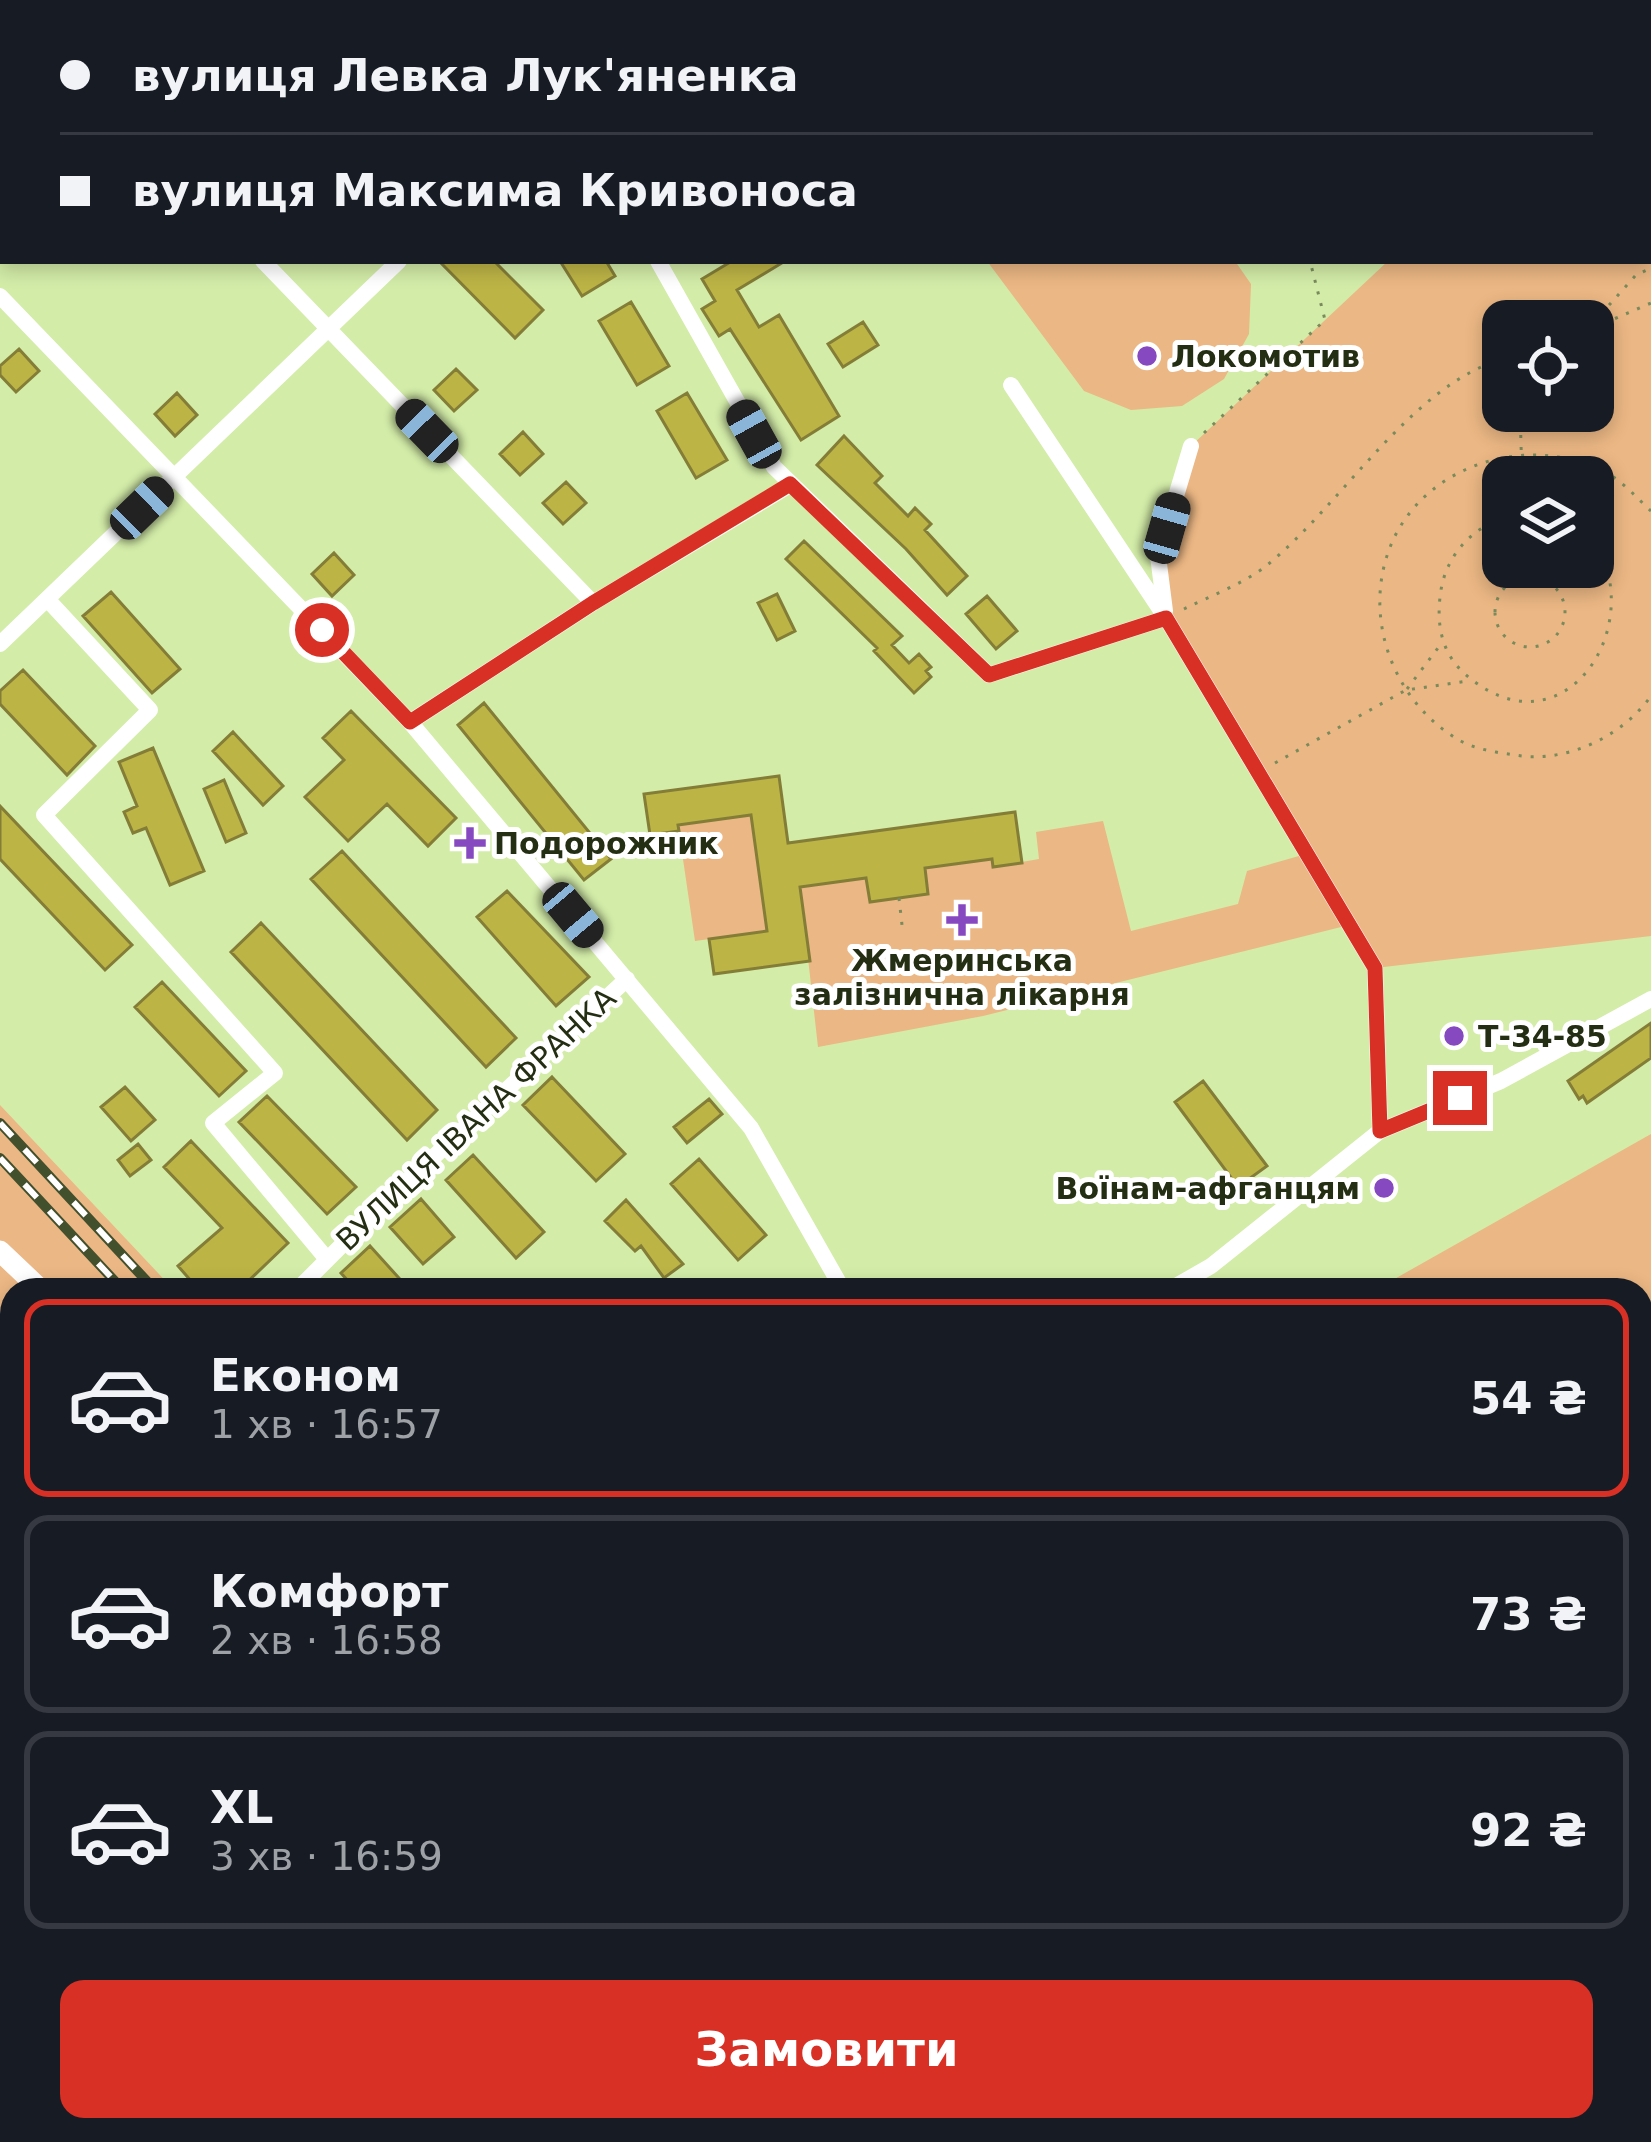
<!DOCTYPE html>
<html lang="uk">
<head>
<meta charset="utf-8">
<style>
	:root { --surface:#171b24; --page:#20242c; --text:#f1f3f6; --muted:#9ea1a6; --line:#363941; --accent:#d93025 }
	body { margin:0; font-family:"DejaVu Sans",sans-serif; background:var(--page); color:var(--text); height:100vh; display:flex; flex-direction:column; font-size:45px; white-space:nowrap }
	* { box-sizing:border-box; margin:0 }
	p { font-size:39px; color:var(--muted) }
	.icon { flex:none; width:66px; height:66px; fill:none; stroke:currentColor; stroke-width:2; stroke-linecap:round; stroke-linejoin:round }
	.map { position:relative; flex:1; overflow:hidden }
	.side { position:absolute; left:0px; top:1278px; width:1653px; height:864px; display:flex; flex-direction:column; background:var(--surface); border-radius:36px 36px 0 0; box-shadow:0 6px 18px #0003 }
	.side>* { flex:none }
	.guide { position:absolute; left:0px; top:0px; width:1653px; height:264px; box-shadow:0 6px 18px #0003; display:grid; align-content:center; height:264px; padding:0 60px; background:var(--surface) }
	.controls { position:absolute; left:1482px; top:300px; display:grid; gap:24px }
	.controls a { display:grid; place-items:center; width:132px; height:132px; border-radius:24px; background:var(--surface); box-shadow:0 6px 18px #0003; font-size:60px }
	.end { position:absolute; width:54px; height:54px; margin:-27px; border:15px solid #d93025; background:#fff; box-shadow:0 0 0 6px #fff }
	.from { border-radius:50% }
	.car { position:absolute; width:36px; height:72px; margin:-36px -18px; border-radius:15px; box-shadow:0 0 9px 3px #0007; background:linear-gradient(#222 24%,#8ab4d8 0 40%,#222 0 76%,#8ab4d8 0 86%,#222 0) }
	.guide b { display:flex; align-items:center; gap:42px; height:114px; font-size:45px }
	.guide b+b { border-top:3px solid var(--line) }
	.guide i { width:30px; height:30px; background:var(--text) }
	ul { padding:21px 0 0; list-style:none }
	li { display:flex; align-items:center; gap:36px; height:198px; margin:0 24px 18px; padding:0 36px; border:6px solid var(--line); border-radius:24px }
	li div { flex:1 }
	li b { display:block; font-size:45px }
	li em { font-style:normal; font-weight:700 }
	li.active { border-color:var(--accent) }
	li>.icon { width:108px; height:108px; stroke-width:1.5 }
	.action { display:flex; gap:24px; margin-top:auto; padding:24px 60px }
	.action a { flex:1; height:138px; border-radius:24px; background:var(--accent); color:#fff; font-size:48px; font-weight:700; line-height:138px; text-align:center }
	.map>svg:first-child { display:block }
</style>
</head>
<body>
<div class="map">
<svg width="1651" height="2142" viewBox="0 0 1651 2142">
	<rect width="100%" height="100%" fill="#d3eca8"/>
	<path fill="#ebb784" fill-rule="evenodd" d="M1651,21V936L1375,968L1349,925L983,1016L818,1047L800,887L866,878L870,902L927,894L925,868L992,859L993,867L1039,859L1036,832L1103,821L1131,931L1238,904L1247,871L1306,854L1166,618L1158,556L1191,446L1388,261H1650ZM1503,321H1593V411H1503ZM1503,477H1593V567H1503Z
		M987,261H1235L1251,284L1249,334L1224,379L1182,406L1131,410L1084,391Z
		M751,815L767,931L695,941L678,825Z
		M0,1105L174,1290H12V1369L0,1361Z
		M1651,1134V1494L1641,1502V1290H1375Z
		M831,2130H955L967,2142H841Z"/>
	<path fill="#bdb446" stroke="#837d37" stroke-width="3" d="M439,261H494L543,310L515,338Z
		M560,261H606L615,276L582,296Z
		M732,261H785L737,290L759,327L779,315L839,416L801,440L730,329L719,336L702,309L715,301L702,279Z
		M631,302L669,366L637,385L599,321Z
		M863,322L878,345L843,367L828,344Z
		M19,349L39,371L16,392L0,375V366Z
		M456,369L477,390L454,411L434,390Z
		M177,393L197,415L175,436L155,414Z
		M687,393L727,460L696,478L657,411Z
		M523,432L543,454L520,475L500,454Z
		M844,436L882,476L875,483L908,516L915,508L931,524L925,530L967,576L947,595L906,549L817,465Z
		M566,482L586,503L563,524L543,503Z
		M804,541L902,636L892,645L909,663L919,654L931,667L926,671L931,677L914,693L874,651L877,648L786,559Z
		M334,553L354,575L332,596L312,574Z
		M111,592L180,669L152,693L83,616Z
		M777,594L795,631L777,640L758,603Z
		M987,596L1017,631L996,649L966,614Z
		M23,670L95,746L67,775L0,704V691Z
		M484,703L611,859L584,880L458,725Z
		M351,711L456,818L428,846L387,804L348,841L305,797L344,760L323,738Z
		M233,732L283,786L263,805L213,751Z
		M153,748L204,871L170,885L146,828L133,833L124,812L137,806L119,762Z
		M779,776L788,843L1015,812L1022,863L993,867L992,859L925,868L928,894L870,902L866,878L800,887L810,961L714,974L709,939L767,931L751,815L678,825L679,831L650,835L644,794Z
		M224,780L246,833L226,842L204,789Z
		M0,806L132,945L105,970L0,859Z
		M342,851L516,1038L486,1067L311,879Z
		M507,891L589,977L556,1006L477,917Z
		M261,923L437,1110L407,1140L231,952Z
		M162,982L246,1071L219,1096L135,1007Z
		M1651,1023V1058L1587,1103L1583,1096L1579,1099L1568,1081Z
		M552,1077L625,1154L596,1181L523,1105Z
		M1203,1081L1267,1166L1238,1187L1175,1102Z
		M125,1087L155,1120L131,1141L101,1107Z
		M267,1096L356,1187L327,1214L239,1122Z
		M709,1099L722,1114L687,1143L674,1127Z
		M191,1141L288,1243L239,1290H199L178,1266L222,1228L164,1167Z
		M138,1144L151,1160L130,1176L118,1160Z
		M473,1155L544,1232L516,1258L446,1180Z
		M699,1159L766,1235L738,1260L671,1184Z
		M421,1199L454,1237L423,1264L390,1227Z
		M626,1200L683,1264L664,1278L641,1246L635,1251L605,1221Z
		M370,1246L398,1277L410,1290H356L341,1273Z"/>
	<g fill="none" stroke-linecap="round" stroke-linejoin="round">
		<path stroke="#798b5c" stroke-width="3" stroke-dasharray="3 9" stroke-linecap="butt" d="M1413,3L1419,0
			M1520,321V299
			M1593,323L1636,275L1651,268
			M1593,328L1651,303
			M1520,411L1522,477
			M1204,433L1325,320L1310,261
			M1651,511C1639,500 1624,483 1610,475C1537,433 1434,459 1395,536C1360,607 1388,695 1454,737C1472,749 1494,752 1515,755C1565,764 1622,737 1651,696
			M1503,519C1470,528 1446,558 1441,590C1436,621 1440,652 1465,674C1561,759 1651,628 1593,538
			M1495 612a35 35 0 1 1 70 0a35 35 0 1 1-70 0Z
			M1184,609C1210,596 1243,584 1266,566C1342,505 1411,385 1503,359
			M1407,689L1441,644
			M1275,763L1406,690L1468,681
			M899,898L902,925
			M154,2130L163,2142"/>
		<path stroke="#fff" stroke-width="8" d="M369,2130L381,2142"/>
		<path stroke="#fff" stroke-width="16" d="M13,0L16,3
			M284,0L287,3
			M500,0L503,3
			M652,0L655,3
			M672,3L675,0
			M263,261L593,603
			M658,261L774,467L989,675L1166,618
			M0,296L410,722L751,1128L843,1290
			M1011,385L1166,618L1375,968L1380,1131
			M47,599L150,710L44,815L275,1073L213,1123L326,1258
			M1165,611L1158,556L1191,446
			M0,644L399,261
			M410,722L593,603L790,485
			M297,1290L389,1198L627,979
			M1169,1290L1211,1266L1380,1131L1501,1081L1651,999
			M0,1399L12,1406
			M1641,1750L1651,1738
			M0,1766L12,1760
			M1038,2130L1051,2142
			M1556,2130L1569,2142
			M443,2142L456,2130
			M791,2142L803,2130
			M1170,2142L1180,2130"/>
		<path stroke="#fff" stroke-width="21" d="M0,1251L41,1290
			M831,2130L841,2142"/>
		<g stroke="#43502d" stroke-width="10">
			<path id="rail" d="M0,1123L155,1290
				M0,1158L123,1290
				M901,2130L911,2142
				M936,2130L947,2142"/>
		</g>
		<use href="#rail" stroke="#fff" stroke-width="6" stroke-dasharray="18" stroke-linecap="butt"/>
	</g>
	<g fill="none" stroke-linecap="round" stroke-linejoin="round">
		<path stroke="#d93025" stroke-width="15" d="M322,630L410,722L593,603L790,484L989,675L1166,618L1375,968L1380,1131L1460,1098"/>
	</g>
	<g fill="#8649bf" stroke="#fff" stroke-width="4.5">
		<circle cx="1147" cy="356" r="12"/>
		<path d="M464 825h12v12h12v12h-12v12h-12v-12h-12v-12h12z"/>
		<path d="M956 902h12v12h12v12h-12v12h-12v-12h-12v-12h12z"/>
		<circle cx="1454" cy="1036" r="12"/>
		<circle cx="1384" cy="1188" r="12"/>
	</g>
	<g text-anchor="middle" dominant-baseline="central" stroke-width="10" stroke-linejoin="round" paint-order="stroke">
		<g font-size="30" font-weight="bold" fill="#242e13" stroke="#fff" text-anchor="start">
			<text x="1171" y="356">Локомотив</text>
			<text x="494" y="843">Подорожник</text>
			<text x="962" y="960" text-anchor="middle">Жмеринська<tspan x="962" dy="34">залізнична лікарня</tspan></text>
			<text x="1478" y="1036">Т-34-85</text>
			<text x="1360" y="1188" text-anchor="end">Воїнам-афганцям</text>
		</g>
		<g font-size="30" fill="#242e13" stroke="#fff">
			<text transform="translate(476 1119) rotate(-43)">ВУЛИЦЯ ІВАНА ФРАНКА</text>
		</g>
	</g>
</svg>
<div class="controls">
<a><svg class="icon" aria-label="locate" viewBox="0 0 24 24"><circle cx="12" cy="12" r="6"/><path d="M12 2v4M12 18v4M2 12h4M18 12h4"/></svg></a>
<a><svg class="icon" aria-label="layers" viewBox="0 0 24 24"><path d="M12 4l9 5-9 5-9-5zM3 14l9 5 9-5"/></svg></a>
</div>
<i class="end from" style="left:322px;top:630px"></i>
<i class="end" style="left:1460px;top:1098px"></i>
<i class="car" style="left:427px;top:431px;rotate:316deg"></i>
<i class="car" style="left:754px;top:434px;rotate:331deg"></i>
<i class="car" style="left:142px;top:508px;rotate:46deg"></i>
<i class="car" style="left:1167px;top:528px;rotate:16deg"></i>
<i class="car" style="left:573px;top:915px;rotate:140deg"></i>
<div class="guide">
<b><i class="from"></i>вулиця Левка Лук'яненка</b>
<b><i></i>вулиця Максима Кривоноса</b>
</div>
<section class="side">
<ul>
<li class="active"><svg class="icon" aria-label="car" viewBox="0 0 24 24"><path d="M5 17H2v-5l4-1 3-4h7l3 4 3 1v5h-3M9 17h6M6 11h13"/><circle cx="7" cy="17" r="2"/><circle cx="17" cy="17" r="2"/></svg><div><b>Економ</b><p>1 хв · 16:57</p></div><em>54 ₴</em></li>
<li><svg class="icon" aria-label="car" viewBox="0 0 24 24"><path d="M5 17H2v-5l4-1 3-4h7l3 4 3 1v5h-3M9 17h6M6 11h13"/><circle cx="7" cy="17" r="2"/><circle cx="17" cy="17" r="2"/></svg><div><b>Комфорт</b><p>2 хв · 16:58</p></div><em>73 ₴</em></li>
<li><svg class="icon" aria-label="car" viewBox="0 0 24 24"><path d="M5 17H2v-5l4-1 3-4h7l3 4 3 1v5h-3M9 17h6M6 11h13"/><circle cx="7" cy="17" r="2"/><circle cx="17" cy="17" r="2"/></svg><div><b>XL</b><p>3 хв · 16:59</p></div><em>92 ₴</em></li>
</ul>
<div class="action"><a>Замовити</a></div>
</section>
</div>
</body>
</html>
